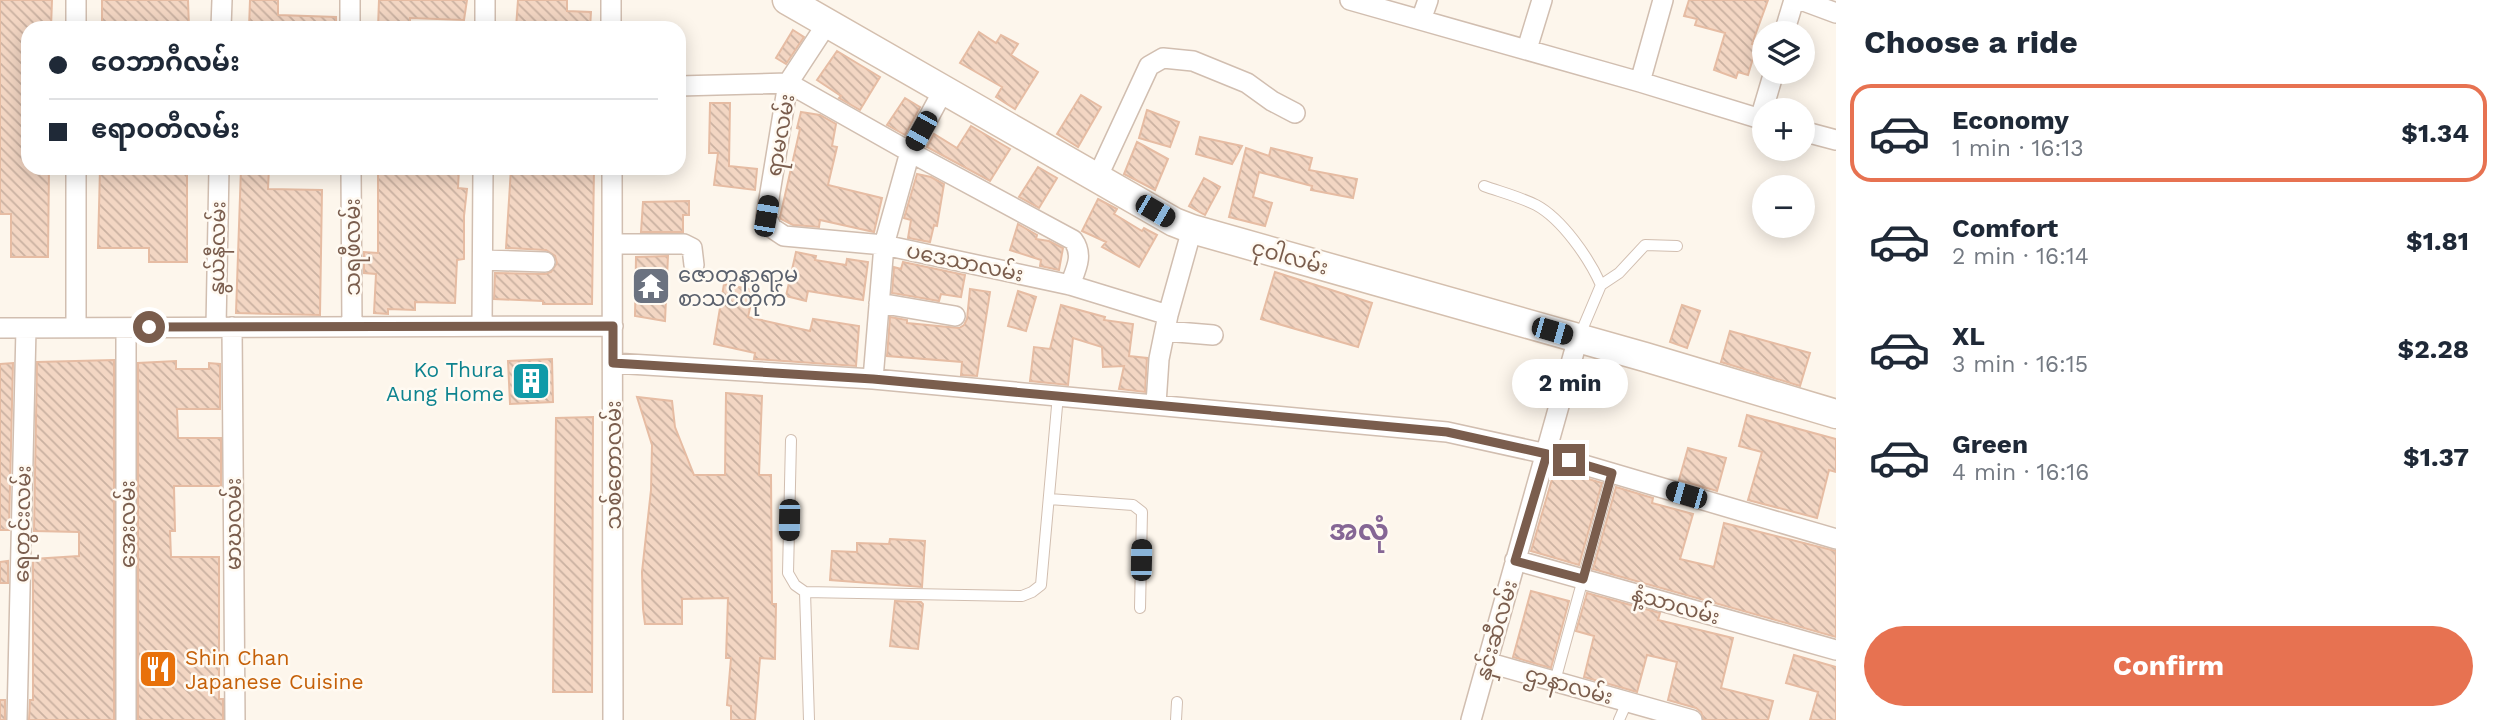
<!DOCTYPE html>
<html lang="en">
<head>
<meta charset="utf-8">
<style>
	:root { --surface:#fff; --page:#f2f2f3; --text:#1f2937; --muted:#747a83; --line:#e0e1e3; --accent:#e77251 }
	body { margin:0; font-family:"Work Sans","Noto Sans Myanmar",sans-serif; background:var(--page); color:var(--text); height:100vh; display:flex; flex-direction:column; font-size:26px; white-space:nowrap }
	* { box-sizing:border-box; margin:0 }
	p { font-size:23px; color:var(--muted) }
	.icon { flex:none; width:38px; height:38px; fill:none; stroke:currentColor; stroke-width:2; stroke-linecap:round; stroke-linejoin:round }
	.map { position:relative; flex:1; overflow:hidden }
	.drawer { display:flex; flex-direction:column; background:var(--surface); width:665px }
	.drawer>* { flex:none }
	.banner { position:absolute; left:21px; top:21px; width:665px; height:154px; border-radius:21px; box-shadow:0 4px 18px #0003; display:grid; align-content:center; height:154px; padding:0 28px; background:var(--surface) }
	.tools { position:absolute; left:1752px; top:21px; display:grid; gap:14px }
	.tools a { display:grid; place-items:center; width:63px; height:63px; border-radius:50%; background:var(--surface); box-shadow:0 4px 18px #0003; font-size:35px }
	.end { position:absolute; width:32px; height:32px; margin:-16px; border:9px solid #7a5d4d; background:#fff; box-shadow:0 0 0 4px #fff }
	.from { border-radius:50% }
	.bubble { position:absolute; height:49px; border-radius:24px; background:var(--surface); box-shadow:0 4px 18px #0003; font-size:23px; font-weight:700; line-height:49px; text-align:center }
	.car { position:absolute; width:21px; height:42px; margin:-21px -10px; border-radius:9px; box-shadow:0 0 5px 2px #0007; background:linear-gradient(#222 24%,#8ab4d8 0 40%,#222 0 76%,#8ab4d8 0 86%,#222 0) }
	.banner b { display:flex; align-items:center; gap:24px; height:66px; font-size:26px }
	.banner b+b { border-top:2px solid var(--line) }
	.banner i { width:18px; height:18px; background:var(--text) }
	ul { padding:0; list-style:none }
	li { display:flex; align-items:center; gap:21px; height:98px; margin:0 14px 10px; padding:0 14px; border:4px solid transparent; border-radius:21px }
	li div { flex:1 }
	li b { display:block; font-size:26px }
	li em { font-style:normal; font-weight:700 }
	li.selected { border-color:var(--accent) }
	li>.icon { width:63px; height:63px; stroke-width:1.5 }
	h2 { padding:0 28px; font-size:32px; line-height:84px }
	.action { display:flex; gap:14px; margin-top:auto; padding:14px 28px }
	.action a { flex:1; height:80px; border-radius:42px; background:var(--accent); color:#fff; font-size:28px; font-weight:700; line-height:80px; text-align:center }
	main { display:flex; flex:1; min-height:0 }
	.map>svg:first-child { display:block }
</style>
</head>
<body>
<main>
<div class="map">
<svg width="1836" height="720" viewBox="0 0 1836 720">
	<defs>
		<pattern id="building-back-hatch" width="6" height="6" patternUnits="userSpaceOnUse" patternTransform="scale(1.75)"><rect width="6" height="6" fill="#f3d6c3"/><path d="M-1 5l2 2M0 0l6 6M5-1l2 2" fill="none" stroke="#cab1a1"/></pattern>
	</defs>
	<rect width="100%" height="100%" fill="#fdf6ec"/>
	<path fill="url(#building-back-hatch)" stroke="#e6bca3" stroke-width="2" d="M0,0H52L51,28H28V168H49L48,257H11V214H0Z
		M102,0H188L189,28H102Z
		M250,0H278V15L336,17V28H249Z
		M379,0H467L464,20L410,18V28H378Z
		M518,0H567V11L591,12L590,28H516Z
		M1689,0H1768L1752,44L1757,45L1748,75L1738,72L1736,78L1714,70L1725,33L1695,25L1697,19L1684,16Z
		M793,30L804,37L786,64L776,58Z
		M979,32L996,43L1001,35L1018,44L1011,55L1038,72L1015,109L996,97L1002,87L960,63Z
		M837,51L880,77L860,110L839,98L841,96L817,80Z
		M1081,95L1101,107L1078,147L1057,134Z
		M905,98L920,107L905,135L887,125Z
		M710,103H730L729,166L757,169L755,190L714,185L718,153H709Z
		M1147,110L1179,122L1170,147L1139,138Z
		M801,112L820,115L836,124L832,146L837,147L828,185L882,198L874,232L820,220L819,227L793,225L781,219L780,217L800,129L797,128Z
		M971,126L1010,149L990,181L927,147L934,134L957,148Z
		M1200,137L1242,146L1232,164L1196,154Z
		M1137,142L1168,159L1155,190L1124,174Z
		M1246,148L1269,156L1271,148L1312,158L1309,170L1357,179L1353,198L1311,190L1312,186L1259,172L1253,197L1272,203L1265,226L1229,217Z
		M1038,167L1057,178L1039,208L1019,197Z
		M100,168H187V262H149V248H98Z
		M241,168H269L268,189L322,190L320,315L236,313Z
		M378,168H459L458,188L467,189L464,216V259L457,260L455,303L415,302V310L388,309V314L374,313L376,274L364,273V252L378,253Z
		M511,168H594L592,304H543V301L494,299L495,273L545,274L551,272L557,263L555,256L546,250L506,248Z
		M917,174L931,177L944,184L937,226L934,225L930,242L908,238L911,220L904,218Z
		M1204,178L1220,187L1205,215L1189,206Z
		M1098,199L1117,209L1114,214L1142,231L1144,228L1157,235L1139,267L1102,247L1106,242L1082,231Z
		M689,201V215H683V232H641L643,202Z
		M1018,224L1037,235L1036,239L1049,241L1063,248L1059,270L1040,266L1041,260L1010,250Z
		M796,252L816,256L815,260L846,265L847,259L868,262L863,300L808,291L806,301L786,296Z
		M668,256L665,321L635,316L636,257Z
		M903,262L965,275L961,297L941,294L939,301L892,293L894,267L901,269Z
		M1275,272L1372,303L1358,347L1261,319Z
		M724,284L754,290L748,317L810,331L813,319L859,326L856,366L754,359L755,353L714,344Z
		M970,289L990,292L977,376L961,375L962,362L887,356L890,317L907,320V323L959,328L964,325L967,319Z
		M1018,291L1036,297L1026,331L1008,326Z
		M1061,305L1105,317L1104,320L1133,324L1129,356L1147,358L1145,392L1119,389L1124,366L1103,367L1102,347L1073,338L1068,385L1030,381L1034,347L1050,349Z
		M1682,305L1700,311L1687,348L1670,342Z
		M1730,331L1810,353L1800,386L1721,362Z
		M552,359L553,402L510,404L508,361Z
		M114,360V720H29L30,700H33V559L79,556V532L34,531L37,362Z
		M176,361V369H209V363L220,364V409H177L178,438H221V486H174L175,531H170L171,557H219V699H223V720H138V363Z
		M13,363L9,530H0V364Z
		M726,393L762,396L759,475H771L772,604H776L775,659L760,658L755,720H731V706L727,705L731,658H726L728,598L682,599V624H645L643,609L642,572L651,490L652,445L637,397L672,401L675,427L694,475H725Z
		M1747,415L1836,439V472L1829,470L1817,518L1748,500L1762,452L1739,446Z
		M593,417L592,692H553L556,418Z
		M1688,448L1726,458L1717,491L1679,480Z
		M1555,469L1602,483L1579,565L1531,551Z
		M1616,487L1653,498L1652,503L1693,514L1680,559L1714,567L1724,523L1836,551V637L1593,569Z
		M890,539L925,541L922,587L830,580L832,551L857,552V543L889,544Z
		M8,561V583H0V562Z
		M1531,591L1569,601L1551,668L1513,657Z
		M1587,593L1660,613L1658,620L1733,638L1721,688L1773,701L1768,720H1704L1701,712L1696,708L1668,700L1677,662L1647,655L1637,692L1584,677L1594,636L1576,631Z
		M895,601L921,602L923,604L918,649L890,646Z
		M1794,655L1836,667V720H1810L1818,692L1786,683Z
		M0,700H5V720H0Z"/>
	<g fill="none" stroke-linecap="round" stroke-linejoin="round">
		<g stroke="#d1beb0" stroke-width="12">
			<path id="lane" d="M1484,186C1501,192 1520,197 1536,205C1562,219 1589,258 1601,285L1579,337
				M1601,285L1619,273L1645,245L1677,246
				M791,440L788,573L795,585L805,592L1022,596L1032,592L1041,585L1058,395
				M1049,499L1133,505L1142,512L1140,608
				M805,592L809,720
				M1555,681L1612,473
				M1176,720L1177,702
				M1619,720L1627,702"/>
		</g>
		<g stroke="#d1beb0" stroke-width="22">
			<path id="street" d="M350,0V28
				M1350,0L1640,82L1764,120
				M1801,0L1836,13
				M1421,20L1428,0
				M828,22L788,83L766,217L772,228L784,236L884,245L1070,285L1168,315
				M76,28V0
				M221,28L222,0
				M485,28V0
				M611,28V0
				M1784,33L1794,0
				M1527,49L1542,0
				M1640,82L1663,0
				M679,86L788,83L910,152L1073,240C1084,255 1076,269 1070,285
				M1760,119L1774,72
				M1802,131L1836,140
				M351,168L352,327
				M612,168L613,720
				M1097,178L1149,66L1163,58L1193,61L1247,83L1272,101L1295,113
				M613,244H684L692,248L694,265
				M483,260L545,262
				M879,303L955,316
				M482,326L483,168
				M216,327L219,168
				M232,327L235,720
				M0,328L613,326
				M76,328V168
				M1165,331L1213,335
				M613,363L873,379L1447,432L1547,454L1836,539
				M873,379L884,245L910,152L944,89
				M1156,404L1159,359L1168,315L1192,229
				M1515,560L1836,650
				M1486,662L1692,720
				M17,720L26,328
				M126,720V328
				M1471,720L1578,338"/>
		</g>
		<g stroke="#d4bfae" stroke-width="31">
			<path id="secondary" d="M787,0L1174,222L1192,229L1645,357L1836,414"/>
		</g>
		<use href="#lane" stroke="#fff" stroke-width="10"/>
		<use href="#street" stroke="#fff" stroke-width="19"/>
		<use href="#secondary" stroke="#fff" stroke-width="28"/>
	</g>
	<g fill="none" stroke-linecap="round" stroke-linejoin="round">
		<path stroke="#7a5d4d" stroke-width="9" d="M149,327L613,326V363L873,379L1447,432L1547,454L1515,561L1583,579L1612,473L1569,460"/>
	</g>
	<defs>
		<g id="temple-square" transform="scale(2.0125)"><rect x="-9" y="-9" width="18" height="18" rx="4" fill="#6b7280" stroke="#fffaf2"/><path d="M0-6L5-2H3V0L6.5 2.5H4V6H1.5V3h-3V6H-4V2.5H-6.5L-3 0V-2H-5Z" fill="#fff"/></g>
		<g id="building-square" transform="scale(2.0125)"><rect x="-9" y="-9" width="18" height="18" rx="4" fill="#0f9aa8" stroke="#fffaf2"/><path d="M-4-6H4V6H1V3H-1V6H-4ZM-2.5-4.3h1.7v1.8h-1.7ZM.8-4.3h1.7v1.8H.8ZM-2.5-1h1.7V.8h-1.7ZM.8-1h1.7V.8H.8Z" fill="#fff"/></g>
		<g id="restaurant-square" transform="scale(2.0125)"><rect x="-9" y="-9" width="18" height="18" rx="4" fill="#e8710a" stroke="#fffaf2"/><path d="M-5-6h1v4h1v-4h1v4h1v-4h1v5L-1.5 .5V6h-2V.5L-5-1ZM5-6V6H3V1.5H1.5Q1.5-4 5-6Z" fill="#fff"/></g>
	</defs>
	<g fill-rule="evenodd">
		<use href="#temple-square" x="651" y="286"/>
		<use href="#building-square" x="531" y="381"/>
		<use href="#restaurant-square" x="158" y="669"/>
	</g>
	<g text-anchor="middle" dominant-baseline="central" stroke-width="5" stroke-linejoin="round" paint-order="stroke">
		<g font-size="21" fill="#7a5d4d" stroke="#fffaf2">
			<text transform="translate(780 135) rotate(-80)">ရာမလမ်း</text>
			<text transform="translate(352 247) rotate(-90)">သရဖီလမ်း</text>
			<text transform="translate(217 248) rotate(-89)">နွယ်နီလမ်း</text>
			<text transform="translate(1290 257) rotate(16)">ငုဝါလမ်း</text>
			<text transform="translate(965 262) rotate(12)">ပဒေသာလမ်း</text>
			<text transform="translate(613 465) rotate(-90)">သစ်တောလမ်း</text>
			<text transform="translate(22 524) rotate(-89)">ရေတွင်းလမ်း</text>
			<text transform="translate(127 524) rotate(-90)">အေးလမ်း</text>
			<text transform="translate(233 524) rotate(-90)">မာဃလမ်း</text>
			<text transform="translate(1676 605) rotate(16)">နံ့သာလမ်း</text>
			<text transform="translate(1496 630) rotate(-74)">နှင်းဆီလမ်း</text>
			<text transform="translate(1569 685) rotate(16)">ဌာနာလမ်း</text>
		</g>
		<g font-size="21" fill="#5b616d" stroke="#fffaf2" text-anchor="start">
			<text x="678" y="274">ဇောတနာရာမ<tspan x="678" dy="24">စာသင်တိုက်</tspan></text>
		</g>
		<g font-size="21" fill="#0d838f" stroke="#fffaf2" text-anchor="end">
			<text x="504" y="369">Ko Thura<tspan x="504" dy="24">Aung Home</tspan></text>
		</g>
		<g font-size="21" fill="#c56008" stroke="#fffaf2" text-anchor="start">
			<text x="185" y="657">Shin Chan<tspan x="185" dy="24">Japanese Cuisine</tspan></text>
		</g>
		<g font-size="28" font-weight="bold" fill="#856695" stroke="#fffaf2">
			<text x="1359" y="530">အလုံ</text>
		</g>
	</g>
</svg>
<div class="tools">
<a><svg class="icon" aria-label="layers" viewBox="0 0 24 24"><path d="M12 4l9 5-9 5-9-5zM3 14l9 5 9-5"/></svg></a>
<a>+</a>
<a>−</a>
</div>
<i class="end from" style="left:149px;top:327px"></i>
<i class="end" style="left:1569px;top:460px"></i>
<div class="bubble" style="left:1512px;top:359px;width:116px">2 min</div>
<i class="car" style="left:921px;top:131px;rotate:209deg"></i>
<i class="car" style="left:1155px;top:211px;rotate:120deg"></i>
<i class="car" style="left:766px;top:216px;rotate:10deg"></i>
<i class="car" style="left:1552px;top:331px;rotate:106deg"></i>
<i class="car" style="left:1686px;top:495px;rotate:286deg"></i>
<i class="car" style="left:789px;top:520px;rotate:181deg"></i>
<i class="car" style="left:1141px;top:560px;rotate:1deg"></i>
<div class="banner">
<b><i class="from"></i>ဝေဘာဂီလမ်း</b>
<b><i></i>ဧရာဝတီလမ်း</b>
</div>
</div>
<section class="drawer">
<h2>Choose a ride</h2>
<ul>
<li class="selected"><svg class="icon" aria-label="car" viewBox="0 0 24 24"><path d="M5 17H2v-5l4-1 3-4h7l3 4 3 1v5h-3M9 17h6M6 11h13"/><circle cx="7" cy="17" r="2"/><circle cx="17" cy="17" r="2"/></svg><div><b>Economy</b><p>1 min · 16:13</p></div><em>$1.34</em></li>
<li><svg class="icon" aria-label="car" viewBox="0 0 24 24"><path d="M5 17H2v-5l4-1 3-4h7l3 4 3 1v5h-3M9 17h6M6 11h13"/><circle cx="7" cy="17" r="2"/><circle cx="17" cy="17" r="2"/></svg><div><b>Comfort</b><p>2 min · 16:14</p></div><em>$1.81</em></li>
<li><svg class="icon" aria-label="car" viewBox="0 0 24 24"><path d="M5 17H2v-5l4-1 3-4h7l3 4 3 1v5h-3M9 17h6M6 11h13"/><circle cx="7" cy="17" r="2"/><circle cx="17" cy="17" r="2"/></svg><div><b>XL</b><p>3 min · 16:15</p></div><em>$2.28</em></li>
<li><svg class="icon" aria-label="car" viewBox="0 0 24 24"><path d="M5 17H2v-5l4-1 3-4h7l3 4 3 1v5h-3M9 17h6M6 11h13"/><circle cx="7" cy="17" r="2"/><circle cx="17" cy="17" r="2"/></svg><div><b>Green</b><p>4 min · 16:16</p></div><em>$1.37</em></li>
</ul>
<div class="action"><a>Confirm</a></div>
</section>
</main>
</body>
</html>
